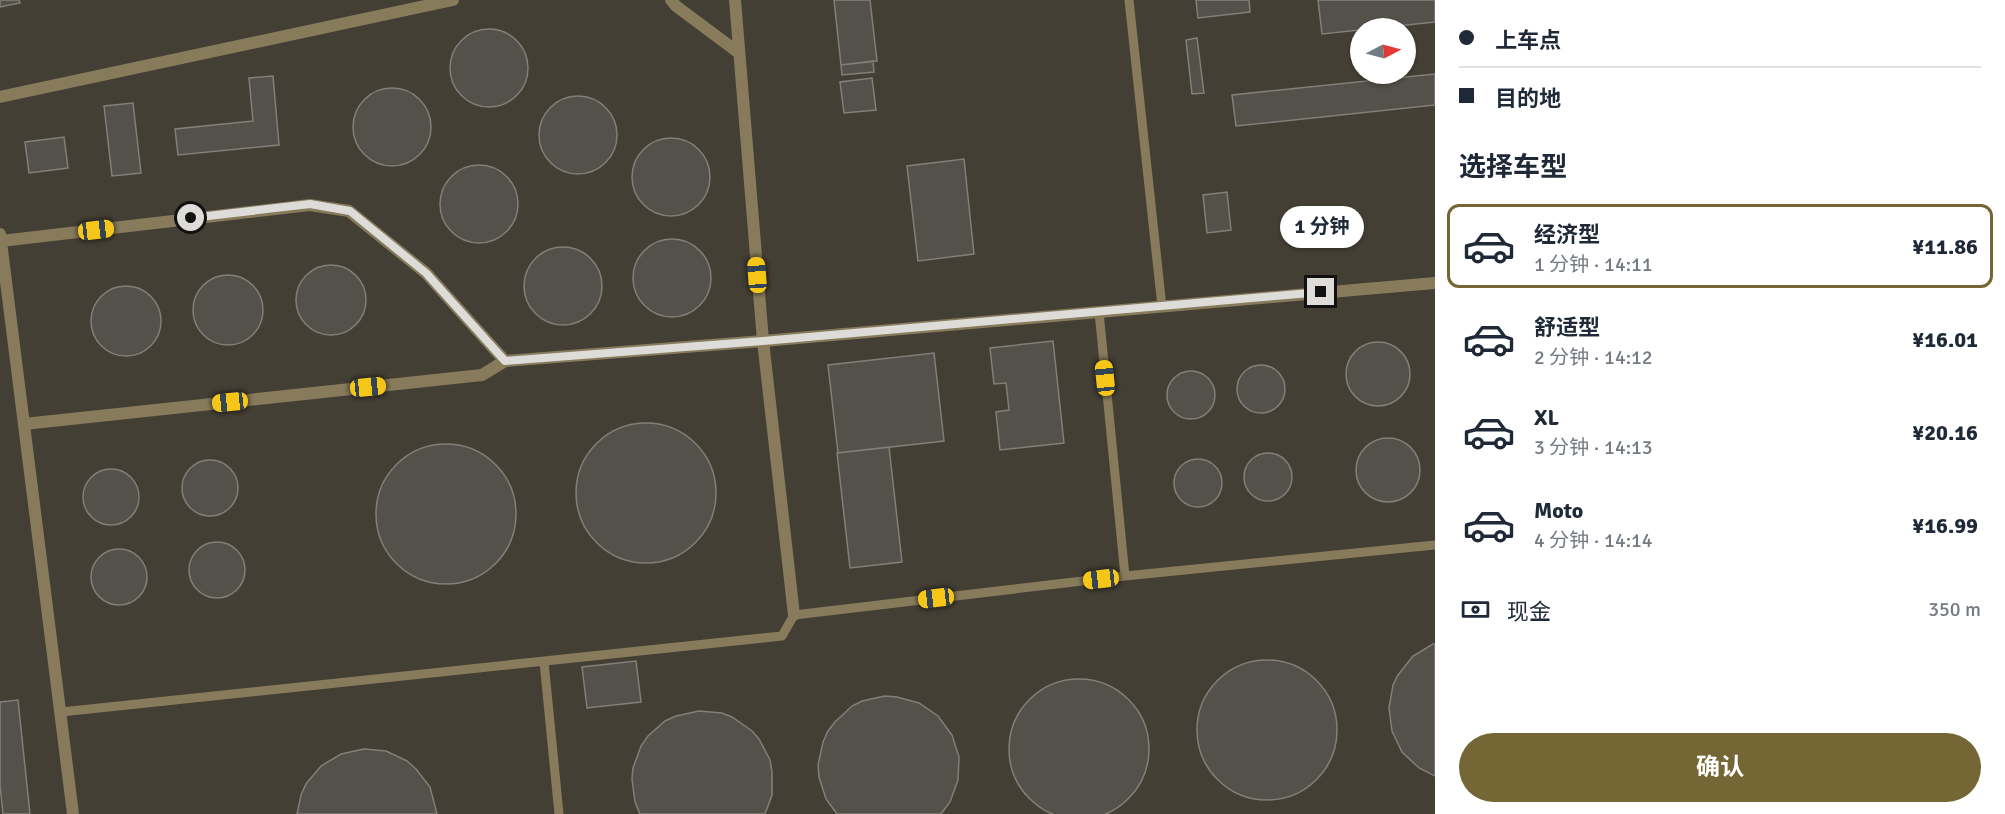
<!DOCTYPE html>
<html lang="zh">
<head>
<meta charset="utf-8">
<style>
	:root { --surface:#fff; --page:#f2f2f3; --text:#1f2937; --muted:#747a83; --line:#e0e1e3; --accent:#746635 }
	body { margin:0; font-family:Signika,"Noto Sans SC",sans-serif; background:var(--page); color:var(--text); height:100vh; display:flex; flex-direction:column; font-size:22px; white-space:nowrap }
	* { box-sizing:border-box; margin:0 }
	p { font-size:20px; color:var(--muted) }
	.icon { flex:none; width:33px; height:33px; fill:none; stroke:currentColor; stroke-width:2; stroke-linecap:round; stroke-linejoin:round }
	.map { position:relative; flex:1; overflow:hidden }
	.side { display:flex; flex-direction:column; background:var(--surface); width:570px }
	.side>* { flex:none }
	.banner { display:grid; align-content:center; height:132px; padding:0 24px; background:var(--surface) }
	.needle { width:39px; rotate:84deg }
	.tools { position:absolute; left:1350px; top:18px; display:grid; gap:12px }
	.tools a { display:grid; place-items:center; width:66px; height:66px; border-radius:50%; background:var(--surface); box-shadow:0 2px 4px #0004; font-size:30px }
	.end { position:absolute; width:27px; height:27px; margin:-14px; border:8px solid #dedcd9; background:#111; box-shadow:0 0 0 3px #111 }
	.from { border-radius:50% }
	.bubble { position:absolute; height:42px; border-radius:21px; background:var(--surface); box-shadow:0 2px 4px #0004; font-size:20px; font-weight:700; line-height:42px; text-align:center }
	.car { position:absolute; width:18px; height:36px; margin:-18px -9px; border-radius:8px; box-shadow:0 0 4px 2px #0007; background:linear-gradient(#f5c518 24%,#345 0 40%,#f5c518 0 76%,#345 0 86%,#f5c518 0) }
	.banner b { display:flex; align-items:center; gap:21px; height:57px; font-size:22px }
	.banner b+b { border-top:2px solid var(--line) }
	.banner i { width:15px; height:15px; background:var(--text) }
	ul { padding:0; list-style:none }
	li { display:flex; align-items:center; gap:18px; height:84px; margin:0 12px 9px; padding:0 12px; border:3px solid transparent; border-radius:12px }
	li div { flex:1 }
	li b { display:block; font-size:22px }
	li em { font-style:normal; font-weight:700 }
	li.selected { border-color:var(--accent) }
	li>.icon { width:54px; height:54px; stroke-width:1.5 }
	h2 { padding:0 24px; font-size:27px; line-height:72px }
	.pay { display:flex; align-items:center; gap:15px; height:66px; padding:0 24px; font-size:22px }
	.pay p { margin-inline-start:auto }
	.button { display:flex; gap:12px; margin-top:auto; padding:12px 24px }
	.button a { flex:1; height:69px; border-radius:36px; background:var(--accent); color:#fff; font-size:24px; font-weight:700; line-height:69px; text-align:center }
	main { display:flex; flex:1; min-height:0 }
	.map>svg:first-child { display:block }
</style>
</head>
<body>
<main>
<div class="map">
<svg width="1435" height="814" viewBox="0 0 1435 814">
	<rect width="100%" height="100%" fill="#383630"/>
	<path fill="#443f34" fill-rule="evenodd" d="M0,0H1435V814H0ZM1360,28H1406V74H1360Z"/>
	<path fill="#54514b" stroke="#827f79" stroke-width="1.5" d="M0,0H19L20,3L0,7Z
		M834,0H870L877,61L841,65Z
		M1196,0H1249L1250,12L1198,18Z
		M1318,0H1435V22L1322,34Z
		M450 68a39 39 0 1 1 78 0a39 39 0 1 1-78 0Z
		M1197,38L1204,93L1192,94L1186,40Z
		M873,61L874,72L842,75L841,65Z
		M1435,74V105L1236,126L1232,95Z
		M273,76L279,145L178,155L175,129L253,121L249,78Z
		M872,78L876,110L844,113L840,82Z
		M353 127a39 39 0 1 1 78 0a39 39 0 1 1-78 0Z
		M539 135a39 39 0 1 1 78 0a39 39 0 1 1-78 0Z
		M133,103L141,173L112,176L104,106Z
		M64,137L68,168L29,173L25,142Z
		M632 177a39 39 0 1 1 78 0a39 39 0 1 1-78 0Z
		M964,159L974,254L918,261L907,166Z
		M440 204a39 39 0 1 1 78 0a39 39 0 1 1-78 0Z
		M1227,192L1231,230L1207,233L1203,195Z
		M1325,214L1327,225L1310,227L1308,215Z
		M633 278a39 39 0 1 1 78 0a39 39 0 1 1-78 0Z
		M524 286a39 39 0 1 1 78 0a39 39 0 1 1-78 0Z
		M296 300a35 35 0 1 1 70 0a35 35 0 1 1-70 0Z
		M193 310a35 35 0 1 1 70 0a35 35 0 1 1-70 0Z
		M91 321a35 35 0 1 1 70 0a35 35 0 1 1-70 0Z
		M1053,341L1064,443L1000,450L996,412L1009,410L1006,383L994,384L990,348Z
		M1346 374a32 32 0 1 1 64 0a32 32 0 1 1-64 0Z
		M934,353L944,441L838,453L828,365Z
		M1237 389a24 24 0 1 1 48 0a24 24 0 1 1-48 0Z
		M1167 395a24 24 0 1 1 48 0a24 24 0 1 1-48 0Z
		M576 493a70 70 0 1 1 140 0a70 70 0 1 1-140 0Z
		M1356 470a32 32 0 1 1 64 0a32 32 0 1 1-64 0Z
		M376 514a70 70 0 1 1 140 0a70 70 0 1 1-140 0Z
		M889,447L902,562L850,568L837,453Z
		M1244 477a24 24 0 1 1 48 0a24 24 0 1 1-48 0Z
		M1174 483a24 24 0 1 1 48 0a24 24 0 1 1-48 0Z
		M182 488a28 28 0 1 1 56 0a28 28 0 1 1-56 0Z
		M83 497a28 28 0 1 1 56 0a28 28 0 1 1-56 0Z
		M189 570a28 28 0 1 1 56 0a28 28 0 1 1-56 0Z
		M91 577a28 28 0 1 1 56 0a28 28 0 1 1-56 0Z
		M1433,644H1435V776L1419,768L1402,752L1392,731L1389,708L1393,685L1398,675L1413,656Z
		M1197 730a70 70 0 1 1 140 0a70 70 0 1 1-140 0Z
		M636,661L641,702L587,708L582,667Z
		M1009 749a70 70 0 1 1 140 0a70 70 0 1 1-140 0Z
		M885,696L897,697L919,703L938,716L952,735L959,757L958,780L950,802L941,814H837L826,799L819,777L818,765L823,742L828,731L835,722L852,706L862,701Z
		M18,700L30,814H3L0,785V702Z
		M699,711L722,713L732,717L752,731L759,739L770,760L772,772V795L765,814H640L635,802L632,779L633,768L641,746L648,736L665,721L676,716Z
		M364,749L386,751L407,761L416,769L430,787L437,814H297L301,795L306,784L321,766L341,754Z"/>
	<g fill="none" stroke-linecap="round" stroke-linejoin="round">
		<path stroke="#877b5c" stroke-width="9" d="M1129,0L1162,307
			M1099,312L1125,576
			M544,662L559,814
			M61,712L782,636L794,615L1125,576L1435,545"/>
		<path stroke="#877b5c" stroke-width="12" d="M671,0L676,6L739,53
			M735,0L763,341L794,615
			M0,97L453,0
			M0,234L73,814
			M1,241L310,205L349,211L426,273L505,361
			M24,424L482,375L505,361L763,341L1435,283"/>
	</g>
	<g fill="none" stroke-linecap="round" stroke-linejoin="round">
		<path stroke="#dedcd9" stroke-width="8" d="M191,218L310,204L350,211L426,273L505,361L763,341L1321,292"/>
	</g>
</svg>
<div class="tools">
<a><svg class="needle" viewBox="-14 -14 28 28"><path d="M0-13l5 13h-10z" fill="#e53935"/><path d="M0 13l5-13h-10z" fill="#747a83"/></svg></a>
</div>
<i class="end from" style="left:191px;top:218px"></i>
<i class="end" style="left:1321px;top:292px"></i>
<div class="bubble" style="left:1280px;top:206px;width:84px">1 分钟</div>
<i class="car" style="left:96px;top:230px;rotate:83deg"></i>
<i class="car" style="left:757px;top:275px;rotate:356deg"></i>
<i class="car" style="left:1105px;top:378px;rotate:354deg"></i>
<i class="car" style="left:368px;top:387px;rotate:84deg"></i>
<i class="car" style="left:230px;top:402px;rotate:264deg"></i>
<i class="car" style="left:1101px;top:579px;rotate:263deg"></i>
<i class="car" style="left:936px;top:598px;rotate:263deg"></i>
</div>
<section class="side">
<div class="banner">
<b><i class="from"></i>上车点</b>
<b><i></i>目的地</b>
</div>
<h2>选择车型</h2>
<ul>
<li class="selected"><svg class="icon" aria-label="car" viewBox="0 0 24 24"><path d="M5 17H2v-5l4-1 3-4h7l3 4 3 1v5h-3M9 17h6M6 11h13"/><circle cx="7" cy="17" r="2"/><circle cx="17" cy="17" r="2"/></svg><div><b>经济型</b><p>1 分钟 · 14:11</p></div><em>¥11.86</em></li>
<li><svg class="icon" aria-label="car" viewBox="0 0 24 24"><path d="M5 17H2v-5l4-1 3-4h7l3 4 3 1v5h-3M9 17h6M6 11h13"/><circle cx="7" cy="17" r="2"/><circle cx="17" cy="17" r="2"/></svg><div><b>舒适型</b><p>2 分钟 · 14:12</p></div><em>¥16.01</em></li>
<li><svg class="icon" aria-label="car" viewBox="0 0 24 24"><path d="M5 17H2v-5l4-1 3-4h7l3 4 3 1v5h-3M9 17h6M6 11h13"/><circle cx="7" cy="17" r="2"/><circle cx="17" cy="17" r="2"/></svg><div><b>XL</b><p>3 分钟 · 14:13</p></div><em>¥20.16</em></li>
<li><svg class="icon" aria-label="car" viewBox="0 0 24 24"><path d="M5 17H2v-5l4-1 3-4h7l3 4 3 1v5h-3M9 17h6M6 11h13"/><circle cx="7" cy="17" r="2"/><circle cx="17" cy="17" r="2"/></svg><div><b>Moto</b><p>4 分钟 · 14:14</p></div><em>¥16.99</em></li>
</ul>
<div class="pay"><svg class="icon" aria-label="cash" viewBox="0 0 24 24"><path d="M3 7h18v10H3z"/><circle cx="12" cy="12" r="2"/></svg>现金<p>350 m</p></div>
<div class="button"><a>确认</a></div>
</section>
</main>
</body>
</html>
